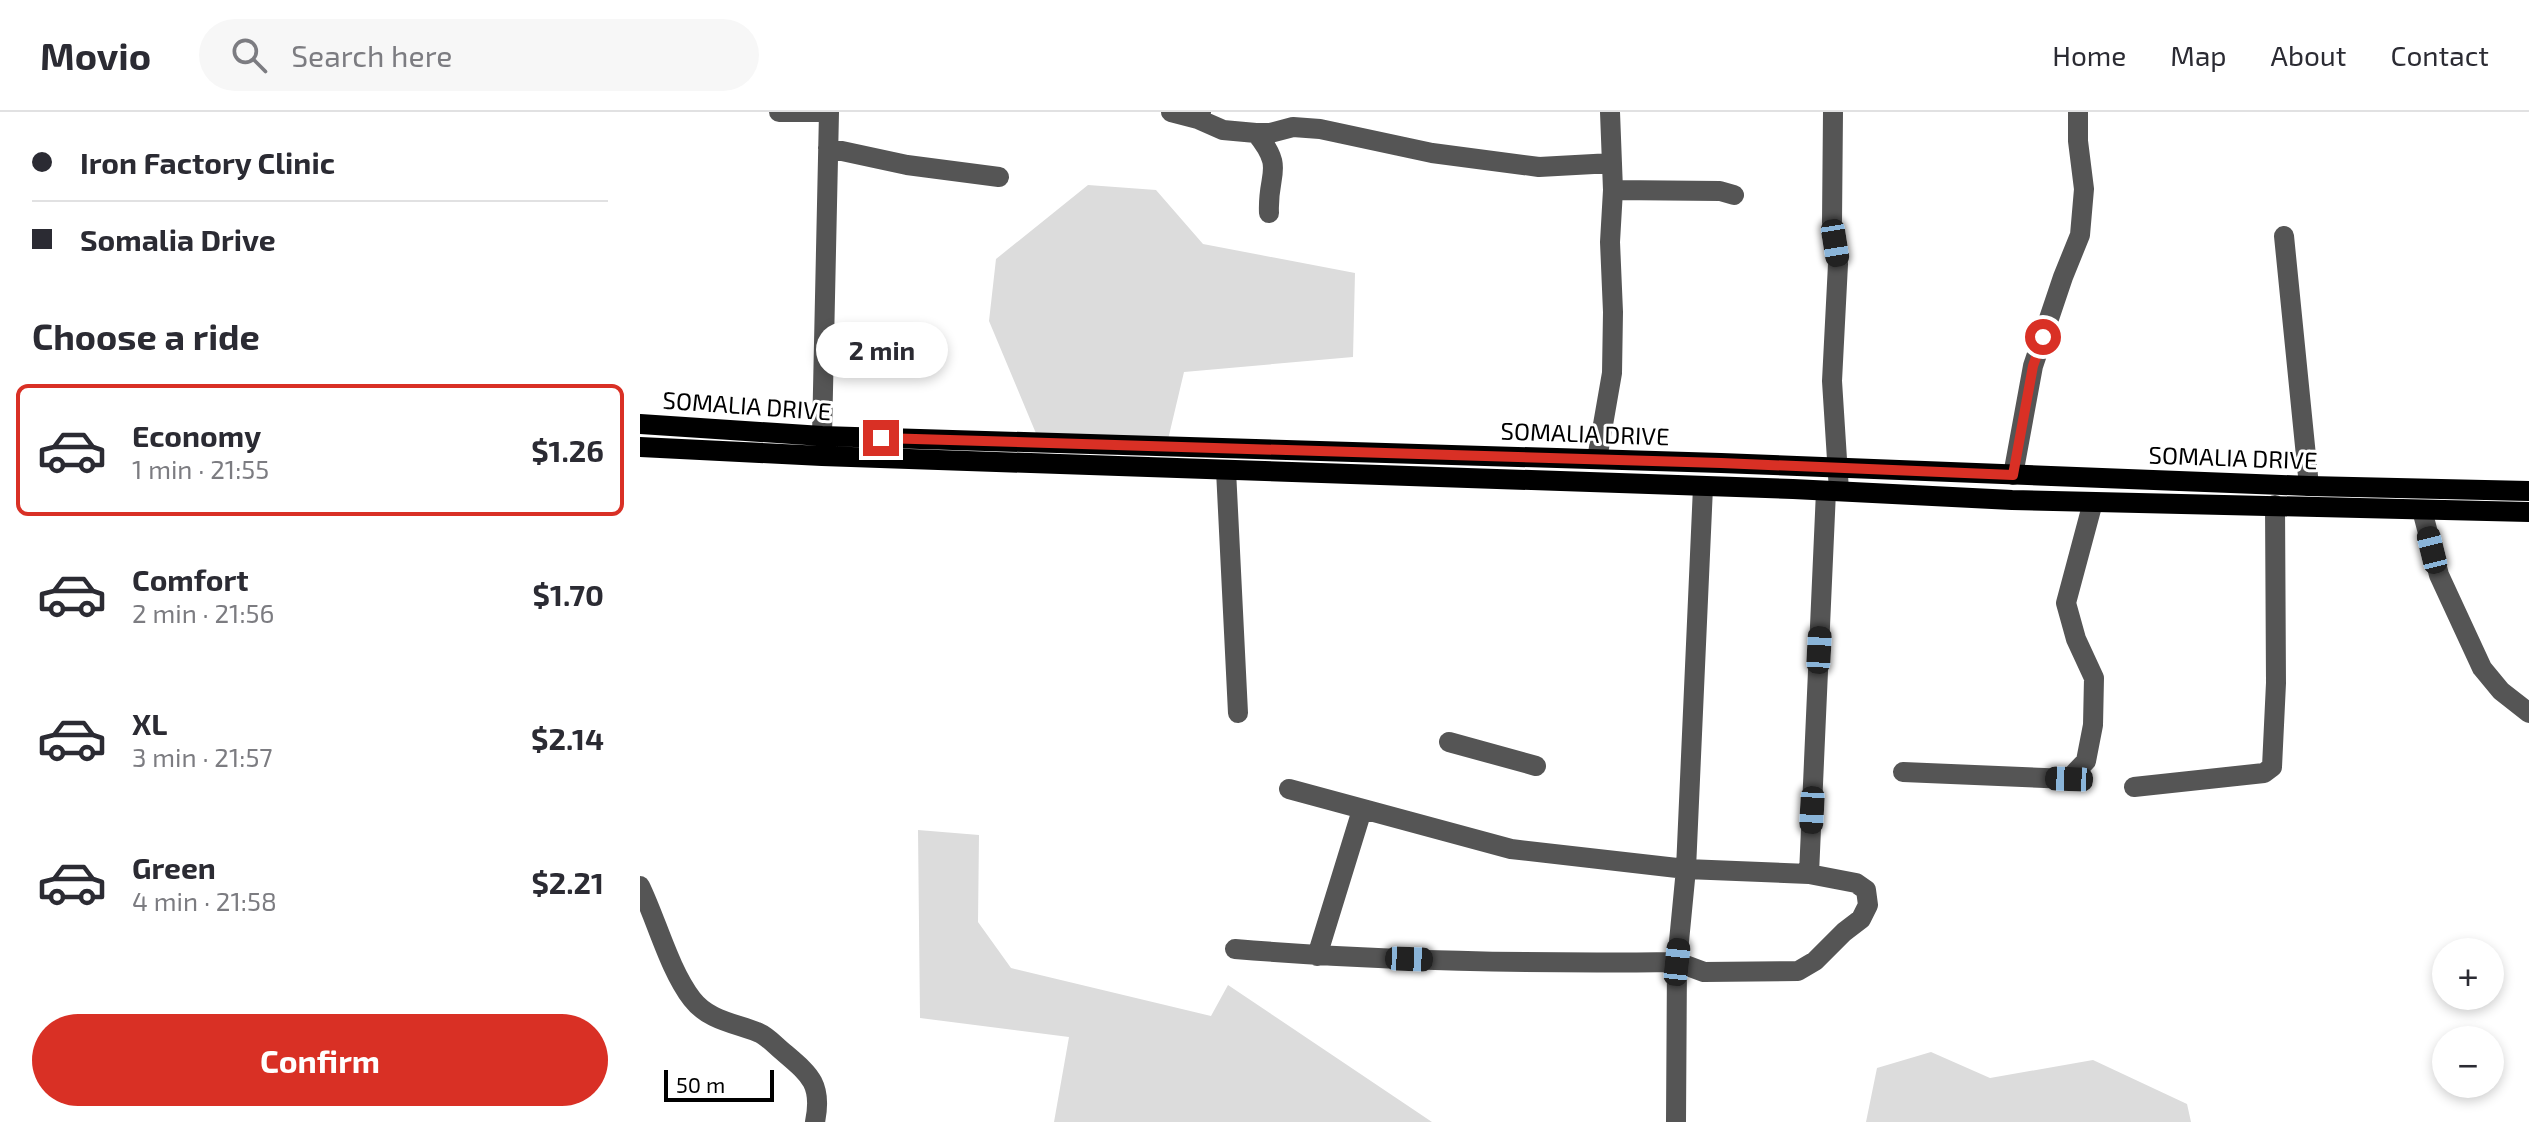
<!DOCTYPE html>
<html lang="en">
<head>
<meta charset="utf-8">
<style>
	:root { --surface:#fff; --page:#f7f7f7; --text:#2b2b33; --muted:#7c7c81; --line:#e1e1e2; --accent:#d93025 }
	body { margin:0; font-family:"Exo 2",sans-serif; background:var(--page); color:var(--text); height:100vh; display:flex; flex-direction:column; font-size:30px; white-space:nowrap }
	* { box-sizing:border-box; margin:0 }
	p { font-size:26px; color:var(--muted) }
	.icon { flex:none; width:44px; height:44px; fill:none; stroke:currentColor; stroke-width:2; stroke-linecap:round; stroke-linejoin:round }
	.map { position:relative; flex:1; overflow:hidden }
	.panel { display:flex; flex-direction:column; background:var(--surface); width:640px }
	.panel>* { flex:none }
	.hud { display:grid; align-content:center; height:176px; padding:0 32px; background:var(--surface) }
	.fabs { position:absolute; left:1792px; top:826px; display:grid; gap:16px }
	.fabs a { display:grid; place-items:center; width:72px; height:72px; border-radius:50%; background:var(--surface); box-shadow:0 4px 12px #0003; font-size:40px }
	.scale { position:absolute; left:24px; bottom:20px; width:110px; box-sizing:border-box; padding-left:8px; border:4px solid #000; border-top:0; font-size:22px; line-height:28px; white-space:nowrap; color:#000; -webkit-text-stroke:6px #fff; paint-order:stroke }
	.end { position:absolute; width:36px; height:36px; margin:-18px; border:10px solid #d93025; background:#fff; box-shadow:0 0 0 4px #fff }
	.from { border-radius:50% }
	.bubble { position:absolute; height:56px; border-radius:28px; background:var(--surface); box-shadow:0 4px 12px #0003; font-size:26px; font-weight:700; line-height:56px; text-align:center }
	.car { position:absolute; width:24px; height:48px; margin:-24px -12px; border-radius:10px; box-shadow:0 0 6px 2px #0007; background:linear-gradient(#222 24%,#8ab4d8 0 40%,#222 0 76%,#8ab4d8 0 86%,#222 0) }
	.hud b { display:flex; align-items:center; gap:28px; height:76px; font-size:30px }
	.hud b+b { border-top:2px solid var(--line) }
	.hud i { width:20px; height:20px; background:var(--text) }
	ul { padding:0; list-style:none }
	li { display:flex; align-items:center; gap:24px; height:132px; margin:0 16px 12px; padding:0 16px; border:4px solid transparent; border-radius:12px }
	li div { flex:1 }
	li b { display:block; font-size:30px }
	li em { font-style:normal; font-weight:700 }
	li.current { border-color:var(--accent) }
	li>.icon { width:72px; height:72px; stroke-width:1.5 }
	h2 { padding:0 32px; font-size:36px; line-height:96px }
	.button { display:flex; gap:16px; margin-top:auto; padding:16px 32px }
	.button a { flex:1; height:92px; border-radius:48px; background:var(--accent); color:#fff; font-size:32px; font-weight:700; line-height:92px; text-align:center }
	header { display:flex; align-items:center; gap:48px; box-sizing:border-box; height:112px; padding:0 40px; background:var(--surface); border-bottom:2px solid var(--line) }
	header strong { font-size:38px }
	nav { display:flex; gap:44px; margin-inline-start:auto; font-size:28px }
	.search { width:560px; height:72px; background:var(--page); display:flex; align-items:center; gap:20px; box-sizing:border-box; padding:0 28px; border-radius:44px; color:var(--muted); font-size:30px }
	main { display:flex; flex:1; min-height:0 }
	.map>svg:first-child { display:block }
</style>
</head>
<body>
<header>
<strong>Movio</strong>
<div class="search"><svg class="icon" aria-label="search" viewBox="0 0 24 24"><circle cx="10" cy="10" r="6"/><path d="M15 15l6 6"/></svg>Search here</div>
<nav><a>Home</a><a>Map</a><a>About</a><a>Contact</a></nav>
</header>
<main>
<section class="panel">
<div class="hud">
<b><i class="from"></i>Iron Factory Clinic</b>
<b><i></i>Somalia Drive</b>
</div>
<h2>Choose a ride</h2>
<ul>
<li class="current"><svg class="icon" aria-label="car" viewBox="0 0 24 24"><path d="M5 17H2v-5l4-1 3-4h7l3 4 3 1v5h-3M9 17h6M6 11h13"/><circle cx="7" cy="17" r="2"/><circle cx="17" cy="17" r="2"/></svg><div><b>Economy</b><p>1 min · 21:55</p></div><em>$1.26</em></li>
<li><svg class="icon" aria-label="car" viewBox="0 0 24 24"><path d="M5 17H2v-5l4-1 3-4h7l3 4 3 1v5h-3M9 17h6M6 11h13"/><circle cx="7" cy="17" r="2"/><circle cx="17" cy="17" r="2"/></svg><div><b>Comfort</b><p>2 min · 21:56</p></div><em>$1.70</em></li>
<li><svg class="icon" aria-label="car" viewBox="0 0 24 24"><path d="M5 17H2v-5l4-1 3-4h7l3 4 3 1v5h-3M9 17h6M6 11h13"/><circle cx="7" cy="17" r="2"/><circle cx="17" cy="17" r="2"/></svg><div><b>XL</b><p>3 min · 21:57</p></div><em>$2.14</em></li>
<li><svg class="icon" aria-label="car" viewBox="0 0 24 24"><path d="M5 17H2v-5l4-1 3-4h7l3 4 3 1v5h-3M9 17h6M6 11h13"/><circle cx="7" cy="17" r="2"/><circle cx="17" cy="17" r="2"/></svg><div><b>Green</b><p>4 min · 21:58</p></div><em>$2.21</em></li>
</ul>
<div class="button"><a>Confirm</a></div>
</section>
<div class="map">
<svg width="1889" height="1010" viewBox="0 0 1889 1010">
	<rect width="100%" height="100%" fill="#fff"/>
	<path fill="#dcdcdc" d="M448,73L516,78L563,132L715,161L713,245L544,260L526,336L400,331L349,209L356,147Z
		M278,718L339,723L338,810L371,856L571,904L588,873L792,1010H414L429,925L280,906Z
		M1291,940L1350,966L1453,948L1547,992L1551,1010H1226L1237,956Z"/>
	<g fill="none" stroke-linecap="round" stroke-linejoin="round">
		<path stroke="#555" stroke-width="20" d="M139,0H179
			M531,0L558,7L561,0
			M1193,0L1192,110L1198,152L1192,269L1199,379
			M558,7L583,18L616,21C646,58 627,60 629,101
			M616,21H630L653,15L680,17L792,41L899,55L972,51
			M188,36L267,53L359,65
			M973,78L1080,79L1094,83
			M1644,124L1669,374
			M182,324L189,0
			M957,347L972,261L973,200L970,130L973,78L970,0
			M586,358L598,601
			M1373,363L1393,254L1423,165L1440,123L1444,77L1438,29V0
			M1782,398L1799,463L1842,556L1861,579L1889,601
			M809,630L896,654
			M1263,660L1429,667L1446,649L1453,613L1454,566L1436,527L1426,491L1453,390
			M1494,675L1624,661L1632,655L1636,571L1635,393
			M1169,762L1186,379
			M0,774C17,809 29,857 52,887C68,908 94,911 117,920C126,923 134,932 141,938C169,962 183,971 175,1010
			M595,837C742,849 889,852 1037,850L1064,860L1158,859L1175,849L1204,820L1221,807L1228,793L1226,778L1216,771L1169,762L1046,757L871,737L649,677
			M677,844L722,698
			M1036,1010L1037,850L1046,757L1063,375"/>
		<path stroke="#000" stroke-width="20" d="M0,312L182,324L1081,351L1669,374L1889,379
			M0,335L182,344L1153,377L1372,388L1889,400"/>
	</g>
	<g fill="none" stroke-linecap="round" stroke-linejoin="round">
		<path stroke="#d93025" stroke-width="10" d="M241,326L1081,351L1373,363L1393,254L1403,225"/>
	</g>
	<g text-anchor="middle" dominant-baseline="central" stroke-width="6" stroke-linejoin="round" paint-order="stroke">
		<g font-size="24" fill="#000" stroke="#fff">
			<text transform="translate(107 293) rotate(4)">SOMALIA DRIVE</text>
			<text transform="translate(945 321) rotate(2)">SOMALIA DRIVE</text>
			<text transform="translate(1593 345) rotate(2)">SOMALIA DRIVE</text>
		</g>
	</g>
</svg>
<div class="fabs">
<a>+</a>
<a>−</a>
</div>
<div class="scale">50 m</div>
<i class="end from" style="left:1403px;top:225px"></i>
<i class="end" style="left:241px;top:326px"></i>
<div class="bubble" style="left:176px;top:210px;width:132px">2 min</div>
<i class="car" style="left:1195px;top:131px;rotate:171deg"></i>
<i class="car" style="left:1792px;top:438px;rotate:346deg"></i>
<i class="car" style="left:1179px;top:538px;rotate:3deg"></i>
<i class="car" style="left:1429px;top:667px;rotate:272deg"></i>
<i class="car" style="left:1172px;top:698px;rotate:183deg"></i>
<i class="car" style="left:769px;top:847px;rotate:92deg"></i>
<i class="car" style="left:1037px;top:850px;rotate:6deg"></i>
</div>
</main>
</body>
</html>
